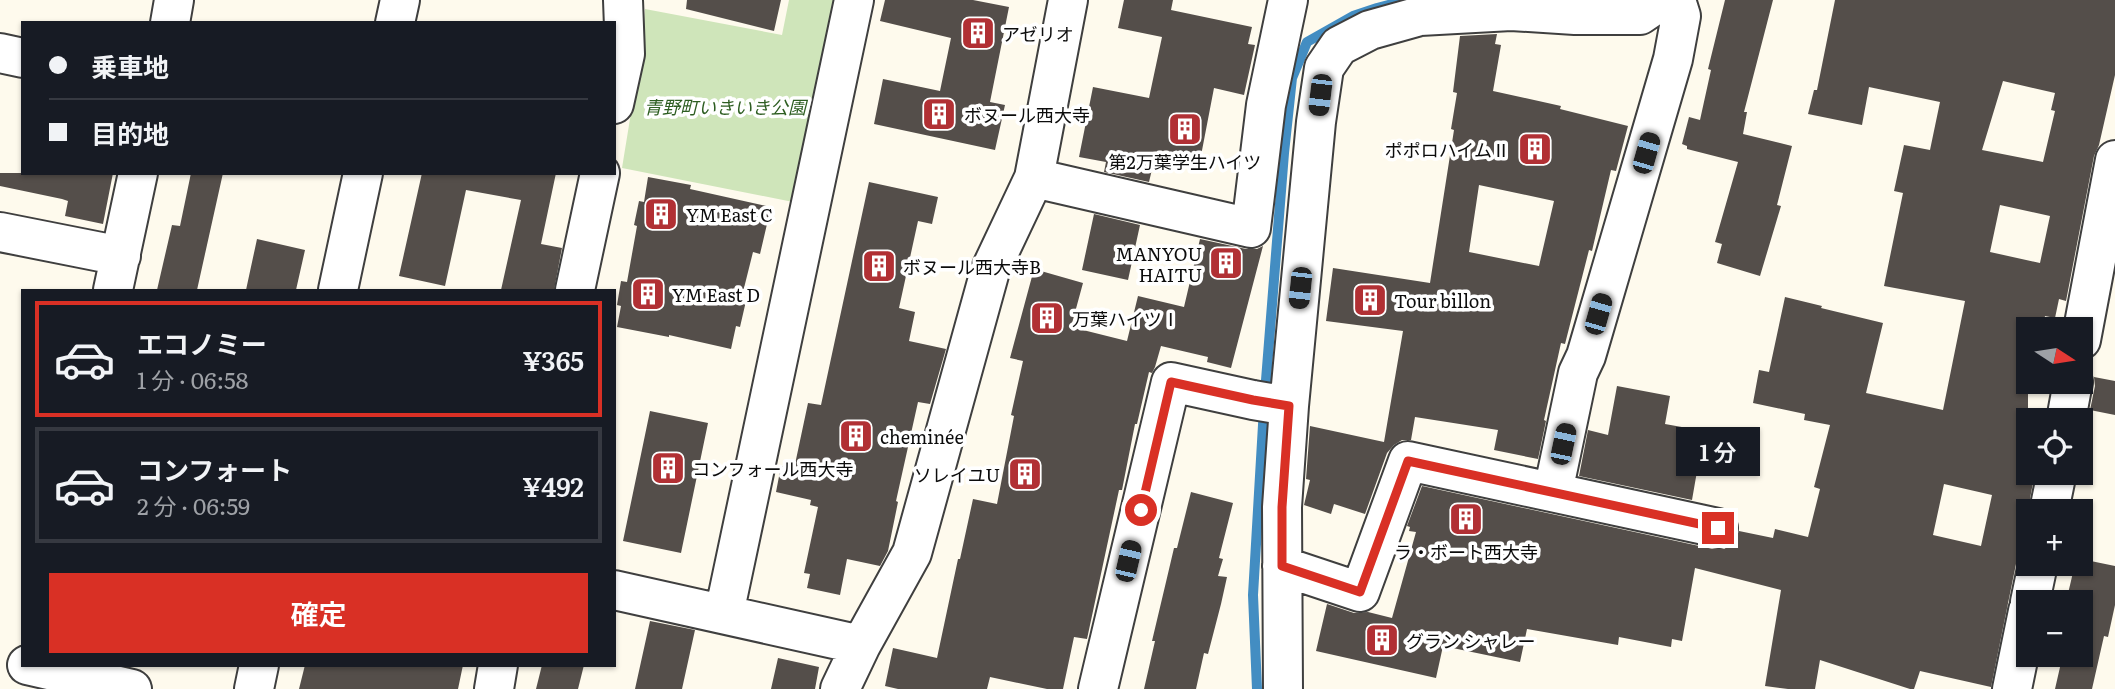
<!DOCTYPE html>
<html lang="ja">
<head>
<meta charset="utf-8">
<style>
	:root { --surface:#171b24; --page:#242831; --text:#f1f3f6; --muted:#9ea1a6; --line:#363941; --accent:#d93025 }
	body { margin:0; font-family:Literata,"Noto Sans JP",serif; background:var(--page); color:var(--text); height:100vh; display:flex; flex-direction:column; font-size:26px; white-space:nowrap }
	* { box-sizing:border-box; margin:0 }
	p { font-size:23px; color:var(--muted) }
	.icon { flex:none; width:38px; height:38px; fill:none; stroke:currentColor; stroke-width:2; stroke-linecap:round; stroke-linejoin:round }
	.map { position:relative; flex:1; overflow:hidden }
	.panel { position:absolute; left:21px; top:289px; width:595px; height:378px; display:flex; flex-direction:column; background:var(--surface); border-radius:0px; box-shadow:0 2px 5px #0004 }
	.panel>* { flex:none }
	.hud { position:absolute; left:21px; top:21px; width:595px; height:154px; border-radius:0px; box-shadow:0 2px 5px #0004; display:grid; align-content:center; height:154px; padding:0 28px; background:var(--surface) }
	.needle { width:46px; rotate:102deg }
	.controls { position:absolute; left:2016px; top:317px; display:grid; gap:14px }
	.controls a { display:grid; place-items:center; width:77px; height:77px; border-radius:0px; background:var(--surface); box-shadow:0 2px 5px #0004; font-size:35px }
	.end { position:absolute; width:32px; height:32px; margin:-16px; border:9px solid #d93025; background:#fff; box-shadow:0 0 0 4px #fff }
	.from { border-radius:50% }
	.bubble { position:absolute; height:49px; border-radius:0px; background:var(--surface); box-shadow:0 2px 5px #0004; font-size:23px; font-weight:600; line-height:49px; text-align:center }
	.car { position:absolute; width:21px; height:42px; margin:-21px -10px; border-radius:9px; box-shadow:0 0 5px 2px #0007; background:linear-gradient(#222 24%,#8ab4d8 0 40%,#222 0 76%,#8ab4d8 0 86%,#222 0) }
	.hud b { display:flex; align-items:center; gap:24px; height:66px; font-size:26px }
	.hud b+b { border-top:2px solid var(--line) }
	.hud i { width:18px; height:18px; background:var(--text) }
	ul { padding:12px 0 0; list-style:none }
	li { display:flex; align-items:center; gap:21px; height:116px; margin:0 14px 10px; padding:0 14px; border:4px solid var(--line); border-radius:0px }
	li div { flex:1 }
	li b { display:block; font-size:26px }
	li em { font-style:normal; font-weight:600 }
	li.current { border-color:var(--accent) }
	li>.icon { width:63px; height:63px; stroke-width:1.5 }
	.action { display:flex; gap:14px; margin-top:auto; padding:14px 28px }
	.action a { flex:1; height:80px; border-radius:0px; background:var(--accent); color:#fff; font-size:28px; font-weight:600; line-height:80px; text-align:center }
	.map>svg:first-child { display:block }
</style>
</head>
<body>
<div class="map">
<svg width="2115" height="689" viewBox="0 0 2115 689">
	<rect width="100%" height="100%" fill="#fefaed"/>
	<path fill="#cfe5ba" d="M789,0H843L803,204L622,168L643,39L645,9L782,35Z"/>
	<g fill="none" stroke-linecap="round" stroke-linejoin="round">
		<path stroke="#438dc2" stroke-width="10" d="M1265,393L1284,153L1292,78L1307,42L1353,16L1377,8L1404,1
			M1257,689L1253,595L1264,408"/>
	</g>
	<path fill="#544e4a" fill-rule="evenodd" d="M687,0H781L774,31L686,9Z
		M885,0H973L1009,7L990,102L1005,105L995,150L874,124L883,79L940,91L951,38L880,21Z
		M1124,0H1173L1171,10L1252,27L1248,44L1255,45L1244,95L1214,88L1199,166L1162,159V162L1154,161L1149,182L1104,172L1106,162L1079,157L1093,87L1149,98L1162,37L1118,28Z
		M1725,0H1773L1744,112H1747L1743,134L1792,146L1777,205L1781,206L1760,276L1717,263L1722,244L1715,242L1738,162L1687,149V146L1682,144L1689,117L1700,120L1711,70L1708,69Z
		M1835,0H2115V75L2099,145L2094,156L2066,301L2059,299L2055,318L2045,316L2043,326L2028,323V472H2035L2020,552L2017,559L1991,687L1920,671L1914,689H1910L1820,660L1815,689H1788L1765,686L1781,590L1695,568L1682,641L1672,639L1671,647L1619,637L1618,645L1527,629L1520,662L1443,646L1436,678L1316,651L1327,604L1354,613L1368,612L1392,618L1416,532L1409,531L1410,527L1407,526L1422,486L1713,549H1724L1734,543L1739,531L1773,538L1775,529L1808,537L1820,489L1814,487L1830,425L1804,420L1805,414L1753,403L1759,370L1769,372L1785,297L1822,306L1821,308L1883,323L1866,393L1943,410L1965,301L1884,286L1903,193L1894,191L1904,145L1930,150L1940,102L1869,87L1862,125L1808,114L1814,90H1817ZM2003,81L2055,93L2051,110L2055,111L2043,162L1982,150ZM2000,205L2050,216L2040,263L1990,252ZM1944,484L1992,495L1981,546L1933,535Z
		M1497,34L1495,44L1501,45L1493,91L1561,106L1560,109L1628,126L1616,171L1611,170L1592,251L1589,250L1565,344L1561,343L1544,420L1546,421L1538,459L1494,450L1498,430L1415,417L1411,440H1402L1394,445L1387,453L1365,514L1334,504L1331,514L1304,505L1310,480L1306,479L1310,426L1384,442L1403,331L1326,321L1333,268L1430,283L1454,130L1451,129L1457,93L1453,92L1460,36ZM1479,185L1554,201L1539,266L1469,252Z
		M0,173H113L103,224L65,216L68,201L62,199L0,186Z
		M191,173H223L197,290H157L172,225L180,226Z
		M422,173H556L541,244L562,248L554,290H501L521,200L466,190L445,286L399,276Z
		M648,177L691,185L690,189L771,207L760,254L753,252L741,300L746,301L740,327L736,326L731,349L669,335V337L617,327L621,306L617,305L621,281L627,282L637,226L634,225L639,201L644,202Z
		M869,182L938,197L932,224L918,221L899,308L915,312L909,341L946,349L930,404L918,402L896,501L898,502L888,551L880,566L847,559L840,595L807,588L810,574L804,573L818,507L810,505L811,500L776,492L781,466L794,469L808,403L821,405Z
		M1094,214L1140,225L1128,280L1082,270Z
		M257,239L305,250L296,290H246Z
		M1200,239L1246,249H1257L1263,246L1231,368L1207,362L1208,357L1161,346L1155,367L1152,373L1149,372L1137,424H1135L1122,490H1119L1087,639L1074,637L1063,689H1047L990,677L987,689H898L885,686L893,648L937,658L958,559H960L973,499L997,504L1014,416L1011,415L1023,361L1010,358L1034,269L1083,283L1071,327L1127,341L1138,296L1184,307Z
		M2094,377L2115,381V415L2090,410L2095,386Z
		M1617,386L1670,396L1665,424L1704,431L1692,500L1579,476L1588,430L1608,435Z
		M650,411L708,423L681,553L623,541Z
		M1191,492L1233,503L1219,558L1223,559L1218,576L1227,577L1221,604L1208,654L1204,653L1196,689H1144L1155,641H1152L1166,582L1174,548H1177Z
		M2081,559L2115,566V605L2108,637L2104,636L2092,689H2055L2063,654H2081V602H2066L2075,564H2081Z
		M650,621L695,630L682,689H635Z
		M778,658L819,667L815,689H771Z
		M305,665H463L458,689H299Z
		M542,665H584L578,689H536Z"/>
	<g fill="none" stroke-linecap="round" stroke-linejoin="round">
		<g stroke="#3f3f3f" stroke-width="42">
			<path id="minor" d="M170,23L174,0
				M395,23L400,0
				M0,53L23,58
				M614,104L625,54L623,0
				M1034,178L1251,228L1266,105L1288,0
				M0,232L121,256
				M113,290L138,173
				M338,290L363,173
				M575,290L600,173
				M2081,340L2115,160
				M2066,420L2073,382
				M1553,492L1578,373L1586,356L1673,59L1681,16L1676,0
				M2049,511L2057,472
				M1282,566L1360,592L1408,461L1718,528
				M614,590L861,645
				M2030,602L2038,564
				M724,614L854,0
				M27,665L132,689
				M254,689L259,665
				M494,689L498,665
				M840,689L861,645L912,553L990,271L1034,178L1068,0
				M1098,689L1171,382L1253,400L1289,406
				M1283,689L1282,507L1289,406L1316,122L1324,68L1339,46L1370,30L1420,16L1511,11L1575,15H1640L1662,0
				M2012,689L2028,611"/>
		</g>
		<use href="#minor" stroke="#fff" stroke-width="38"/>
	</g>
	<g fill="none" stroke-linecap="round" stroke-linejoin="round">
		<path stroke="#d93025" stroke-width="9" d="M1141,510L1171,382L1253,400L1289,406L1282,507V566L1360,592L1408,461L1718,528"/>
	</g>
	<defs>
		<g id="building-square" transform="scale(1.75)"><rect x="-9" y="-9" width="18" height="18" rx="4" fill="#b13034" stroke="#fff"/><path d="M-4-6H4V6H1V3H-1V6H-4ZM-2.5-4.3h1.7v1.8h-1.7ZM.8-4.3h1.7v1.8H.8ZM-2.5-1h1.7V.8h-1.7ZM.8-1h1.7V.8H.8Z" fill="#fff"/></g>
	</defs>
	<g fill-rule="evenodd">
		<use href="#building-square" x="978" y="33"/>
		<use href="#building-square" x="939" y="114"/>
		<use href="#building-square" x="1185" y="129"/>
		<use href="#building-square" x="1535" y="149"/>
		<use href="#building-square" x="661" y="214"/>
		<use href="#building-square" x="1226" y="263"/>
		<use href="#building-square" x="879" y="266"/>
		<use href="#building-square" x="648" y="294"/>
		<use href="#building-square" x="1370" y="300"/>
		<use href="#building-square" x="1047" y="318"/>
		<use href="#building-square" x="856" y="436"/>
		<use href="#building-square" x="668" y="468"/>
		<use href="#building-square" x="1025" y="474"/>
		<use href="#building-square" x="1466" y="519"/>
		<use href="#building-square" x="1382" y="640"/>
	</g>
	<g text-anchor="middle" dominant-baseline="central" stroke-width="7" stroke-linejoin="round" paint-order="stroke">
		<g font-size="18" fill="#0c0c0c" stroke="#fff" text-anchor="start">
			<text x="1002" y="33">アゼリオ</text>
			<text x="964" y="114">ボヌール西大寺</text>
			<text x="1510" y="149" text-anchor="end">ポポロハイムⅡ</text>
			<text x="1185" y="161" text-anchor="middle">第2万葉学生ハイツ</text>
			<text x="686" y="214">YM East C</text>
			<text x="1202" y="253" text-anchor="end">MANYOU<tspan x="1202" dy="21">HAITU</tspan></text>
			<text x="903" y="266">ボヌール西大寺B</text>
			<text x="672" y="294">YM East D</text>
			<text x="1394" y="300">Tour billon</text>
			<text x="1072" y="318">万葉ハイツⅠ</text>
			<text x="880" y="436">cheminée</text>
			<text x="692" y="468">コンフォール西大寺</text>
			<text x="1000" y="474" text-anchor="end">ソレイユU</text>
			<text x="1466" y="551" text-anchor="middle">ラ・ボート西大寺</text>
			<text x="1406" y="640">グラン シャレー</text>
		</g>
		<g font-size="18" font-style="italic" fill="#2e5e22" stroke="#fff">
			<text x="725" y="106">青野町いきいき公園</text>
		</g>
	</g>
</svg>
<div class="controls">
<a><svg class="needle" viewBox="-14 -14 28 28"><path d="M0-13l5 13h-10z" fill="#e53935"/><path d="M0 13l5-13h-10z" fill="#9ea1a6"/></svg></a>
<a><svg class="icon" aria-label="locate" viewBox="0 0 24 24"><circle cx="12" cy="12" r="6"/><path d="M12 2v4M12 18v4M2 12h4M18 12h4"/></svg></a>
<a>+</a>
<a>−</a>
</div>
<i class="end from" style="left:1141px;top:510px"></i>
<i class="end" style="left:1718px;top:528px"></i>
<div class="bubble" style="left:1676px;top:427px;width:84px">1 分</div>
<i class="car" style="left:1320px;top:95px;rotate:187deg"></i>
<i class="car" style="left:1646px;top:153px;rotate:16deg"></i>
<i class="car" style="left:1300px;top:288px;rotate:186deg"></i>
<i class="car" style="left:1598px;top:314px;rotate:16deg"></i>
<i class="car" style="left:1563px;top:444px;rotate:12deg"></i>
<i class="car" style="left:1128px;top:561px;rotate:13deg"></i>
<div class="hud">
<b><i class="from"></i>乗車地</b>
<b><i></i>目的地</b>
</div>
<section class="panel">
<ul>
<li class="current"><svg class="icon" aria-label="car" viewBox="0 0 24 24"><path d="M5 17H2v-5l4-1 3-4h7l3 4 3 1v5h-3M9 17h6M6 11h13"/><circle cx="7" cy="17" r="2"/><circle cx="17" cy="17" r="2"/></svg><div><b>エコノミー</b><p>1 分 · 06:58</p></div><em>¥365</em></li>
<li><svg class="icon" aria-label="car" viewBox="0 0 24 24"><path d="M5 17H2v-5l4-1 3-4h7l3 4 3 1v5h-3M9 17h6M6 11h13"/><circle cx="7" cy="17" r="2"/><circle cx="17" cy="17" r="2"/></svg><div><b>コンフォート</b><p>2 分 · 06:59</p></div><em>¥492</em></li>
</ul>
<div class="action"><a>確定</a></div>
</section>
</div>
</body>
</html>
